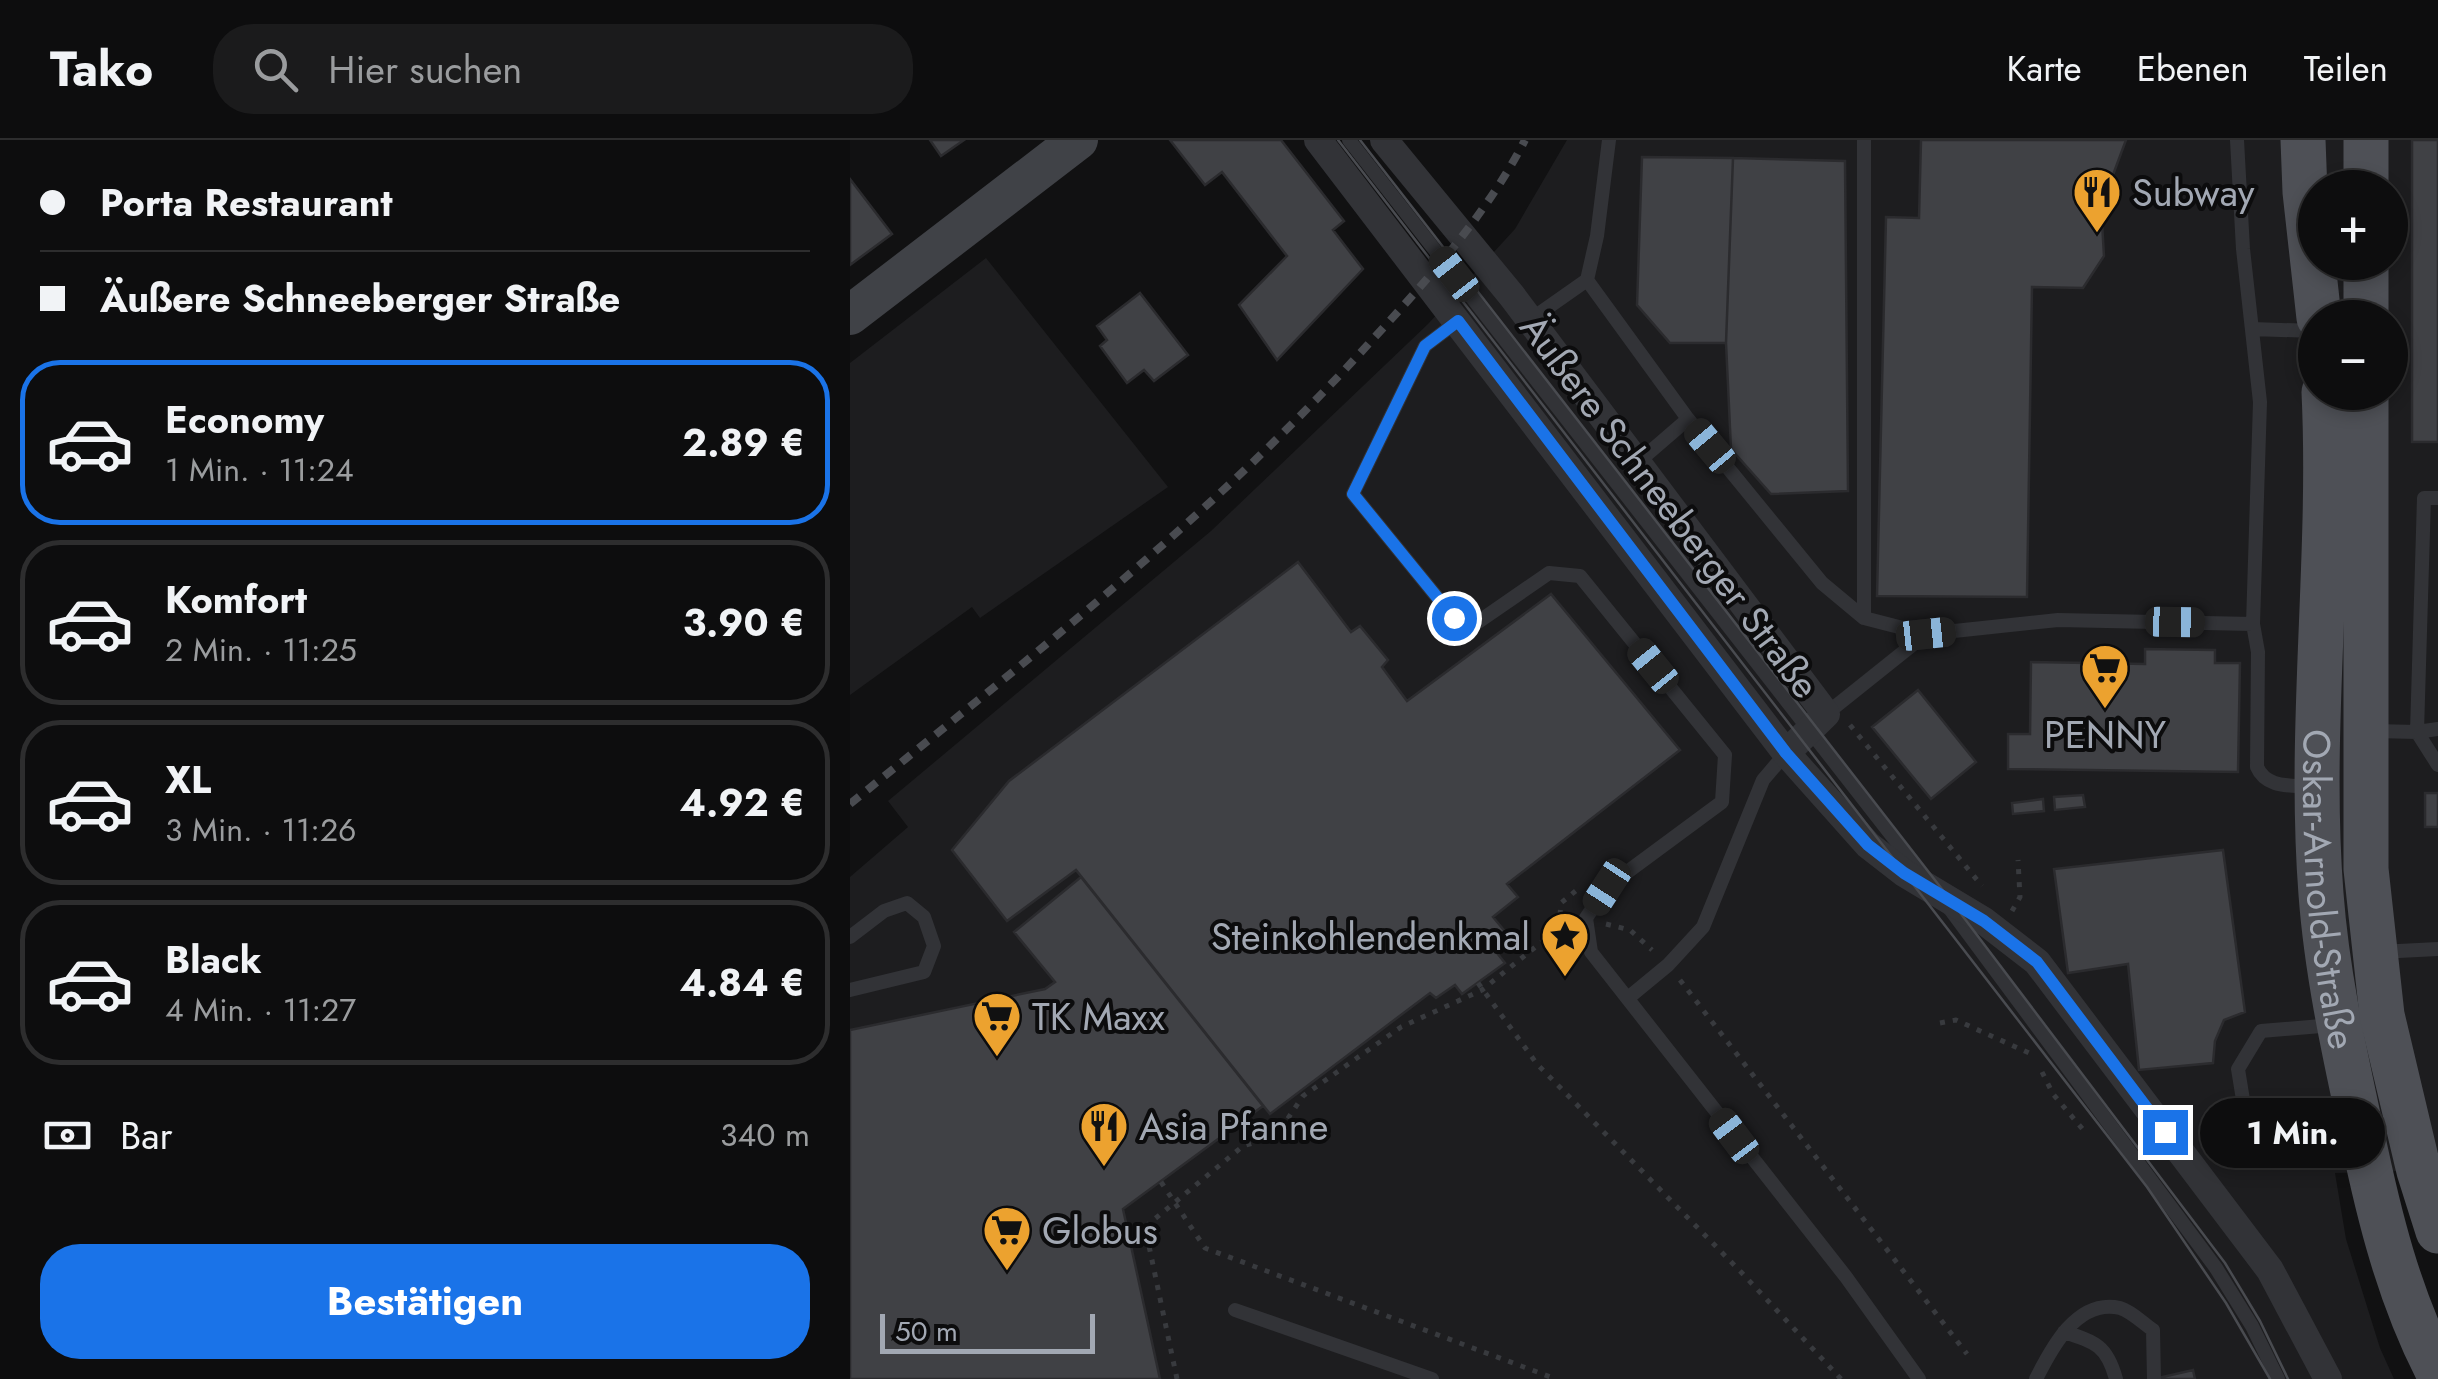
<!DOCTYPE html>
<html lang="de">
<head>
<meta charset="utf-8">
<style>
	:root { --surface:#0d0d0e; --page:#1b1b1c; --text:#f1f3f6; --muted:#9a9c9e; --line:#2d2d2e; --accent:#1a73e8 }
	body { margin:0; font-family:Jost,sans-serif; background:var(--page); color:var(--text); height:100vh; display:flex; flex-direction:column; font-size:38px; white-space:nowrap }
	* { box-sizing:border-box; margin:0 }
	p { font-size:32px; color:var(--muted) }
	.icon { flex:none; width:55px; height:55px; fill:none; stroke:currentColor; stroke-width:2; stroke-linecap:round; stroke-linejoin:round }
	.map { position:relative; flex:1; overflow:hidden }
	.details { display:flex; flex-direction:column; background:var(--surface); width:850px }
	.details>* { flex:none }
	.guide { display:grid; align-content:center; height:220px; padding:0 40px; background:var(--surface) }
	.tools { position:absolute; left:1448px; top:30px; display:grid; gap:20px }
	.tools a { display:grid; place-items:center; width:110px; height:110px; border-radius:50%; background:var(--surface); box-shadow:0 5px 15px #0003,0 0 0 2px var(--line); font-size:50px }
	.scale { position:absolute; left:30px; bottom:25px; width:215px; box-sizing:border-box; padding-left:10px; border:5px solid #a2a8b3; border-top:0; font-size:28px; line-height:35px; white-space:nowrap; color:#a2a8b3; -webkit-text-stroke:8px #0c0c0d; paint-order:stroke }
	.end { position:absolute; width:45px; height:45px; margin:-22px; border:12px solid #1a73e8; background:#fff; box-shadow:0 0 0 5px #fff }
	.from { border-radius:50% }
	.bubble { position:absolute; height:70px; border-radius:35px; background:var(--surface); box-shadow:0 5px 15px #0003,0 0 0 2px var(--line); font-size:32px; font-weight:700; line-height:70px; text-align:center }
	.car { position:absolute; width:30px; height:60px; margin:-30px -15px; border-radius:12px; box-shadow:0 0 8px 2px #0007; background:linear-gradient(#222 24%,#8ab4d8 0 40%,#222 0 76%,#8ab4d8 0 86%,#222 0) }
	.guide b { display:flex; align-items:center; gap:35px; height:95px; font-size:38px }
	.guide b+b { border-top:2px solid var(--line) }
	.guide i { width:25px; height:25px; background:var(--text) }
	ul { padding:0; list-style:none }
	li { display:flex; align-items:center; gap:30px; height:165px; margin:0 20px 15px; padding:0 20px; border:5px solid var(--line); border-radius:40px }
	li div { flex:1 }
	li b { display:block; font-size:38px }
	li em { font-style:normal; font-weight:700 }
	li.on { border-color:var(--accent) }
	li>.icon { width:90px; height:90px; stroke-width:1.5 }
	.pay { display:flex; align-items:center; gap:25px; height:110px; padding:0 40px; font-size:38px }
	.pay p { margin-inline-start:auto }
	.primary-button { display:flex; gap:20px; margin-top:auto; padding:20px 40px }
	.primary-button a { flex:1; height:115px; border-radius:40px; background:var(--accent); color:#fff; font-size:40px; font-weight:700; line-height:115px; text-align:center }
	header { display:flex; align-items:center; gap:60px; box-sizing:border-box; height:140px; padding:0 50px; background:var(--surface); border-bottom:2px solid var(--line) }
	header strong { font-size:48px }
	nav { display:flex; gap:55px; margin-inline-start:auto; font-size:35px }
	.search { width:700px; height:90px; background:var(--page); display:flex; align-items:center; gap:25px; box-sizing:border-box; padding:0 35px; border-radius:40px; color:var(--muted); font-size:38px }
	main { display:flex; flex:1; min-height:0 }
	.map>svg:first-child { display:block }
</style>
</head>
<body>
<header>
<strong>Tako</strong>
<div class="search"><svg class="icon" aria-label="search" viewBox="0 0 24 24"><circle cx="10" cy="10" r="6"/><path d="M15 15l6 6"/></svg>Hier suchen</div>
<nav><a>Karte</a><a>Ebenen</a><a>Teilen</a></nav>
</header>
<main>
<section class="details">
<div class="guide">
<b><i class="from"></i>Porta Restaurant</b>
<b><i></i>Äußere Schneeberger Straße</b>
</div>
<ul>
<li class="on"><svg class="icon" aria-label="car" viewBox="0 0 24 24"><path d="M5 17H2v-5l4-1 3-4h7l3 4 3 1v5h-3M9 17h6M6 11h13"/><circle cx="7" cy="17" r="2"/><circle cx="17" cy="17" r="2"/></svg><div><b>Economy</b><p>1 Min. · 11:24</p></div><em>2.89 €</em></li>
<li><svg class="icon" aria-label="car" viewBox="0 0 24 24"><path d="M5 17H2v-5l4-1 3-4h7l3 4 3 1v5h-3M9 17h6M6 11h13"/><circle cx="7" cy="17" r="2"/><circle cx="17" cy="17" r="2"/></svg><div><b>Komfort</b><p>2 Min. · 11:25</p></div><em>3.90 €</em></li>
<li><svg class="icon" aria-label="car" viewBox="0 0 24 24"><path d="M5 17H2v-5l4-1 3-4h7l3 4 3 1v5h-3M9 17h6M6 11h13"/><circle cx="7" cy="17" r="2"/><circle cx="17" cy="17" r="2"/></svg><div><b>XL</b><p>3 Min. · 11:26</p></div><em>4.92 €</em></li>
<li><svg class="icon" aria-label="car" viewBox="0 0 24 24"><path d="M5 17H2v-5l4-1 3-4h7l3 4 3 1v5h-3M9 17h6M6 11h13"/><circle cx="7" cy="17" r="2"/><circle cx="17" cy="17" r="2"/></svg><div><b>Black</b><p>4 Min. · 11:27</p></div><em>4.84 €</em></li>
</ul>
<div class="pay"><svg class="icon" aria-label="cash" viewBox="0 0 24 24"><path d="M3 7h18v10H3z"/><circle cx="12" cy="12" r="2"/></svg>Bar<p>340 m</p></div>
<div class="primary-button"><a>Bestätigen</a></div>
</section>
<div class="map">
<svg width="1588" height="1239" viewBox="0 0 1588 1239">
	<rect width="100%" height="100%" fill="#111112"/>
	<path fill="#1d1d1f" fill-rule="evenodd" d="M717,0H1588V1030L1485,1033L1496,1099L1530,1208L1544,1239H0V737L58,687L38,661L361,391L578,184L665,89ZM1465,48H1540V122H1465ZM1465,178H1540V252H1465Z
		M136,118L318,347L130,478L122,467L0,555V223Z"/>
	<path fill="#404145" stroke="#2b2b2e" stroke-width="2.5" d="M80,0H114L91,16Z
		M320,0H431L494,81L483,90L513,129L427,220L389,165L437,116L372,32L355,45Z
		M1071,0H1276L1263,35L1264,60L1252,82L1254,116L1233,148L1182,147L1177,457L1027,456L1036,77L1069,78Z
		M1562,0H1588V302H1562Z
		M792,17L883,18L876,203H820L787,165Z
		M883,18L995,21L998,351L921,354L881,309L876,203Z
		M0,39L42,94L0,125Z
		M290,153L338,215L304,241L294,230L277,243L250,206L257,200L247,186Z
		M448,422L501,492L510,486L538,520L532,527L557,561L701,454L830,610L657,744L668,757L643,777L658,795L643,808L655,823L612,854L605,845L586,858L580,853L420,974L226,730L157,781L102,710L159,641Z
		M1295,509L1365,510V523H1390L1388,632L1158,629V594H1180L1181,522L1295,524Z
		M1068,550L1126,622L1081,659L1022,587Z
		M1575,653H1588V687H1575Z
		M1233,655L1235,667L1205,670L1204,657Z
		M1193,659L1194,671L1163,674L1162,663Z
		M1373,710L1395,872L1374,880L1365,901L1363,923L1289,930L1278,824L1218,833L1204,729Z
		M231,737L413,966L273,1069L310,1239H0V890L195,849L205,842L164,792Z
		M1343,1230L1345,1239H1303H1304Z"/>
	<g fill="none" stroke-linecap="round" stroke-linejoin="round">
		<path stroke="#383a3e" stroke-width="5" stroke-dasharray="5 8" stroke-linecap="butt" d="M1000,585L1132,746
			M1162,771L1170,757L1168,720
			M756,784L780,790L802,810
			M709,788L711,763L728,749
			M830,840L1117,1214
			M628,843L687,924L891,1132L991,1239
			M1090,883L1106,880L1179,913
			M1192,932L1203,954L1235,992
			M311,1042L355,1108L706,1239
			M327,1239L295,1087L393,1006L426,996L453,956L551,887L632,850L709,788L717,785"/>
		<path stroke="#323337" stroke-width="14" d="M499,0L1071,733
			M1014,0V478L1076,494L1208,480L1403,484L1410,262L1393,109L1387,0
			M737,140L838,279L972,443L1014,478
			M680,180L737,140L747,96L759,0
			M608,181L575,206L503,354L604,478L628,482L699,433L730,436L875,615L872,662L757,747L736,778L741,812L996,1137L1069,1239
			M1402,189L1465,191
			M787,323L838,279
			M1588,358H1574L1567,592L1588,625
			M1403,484L1408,512L1407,627C1416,648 1440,645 1460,647
			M976,574L1076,494
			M1524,591L1567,592L1588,589
			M1100,769L1366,1128L1402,1186L1428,1239
			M0,797L34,771L57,763L74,777L84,806L74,832L0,850
			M1529,812L1588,809
			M778,858L818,825L853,787L913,640L936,613
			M1394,966L1388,929L1411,891L1483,885
			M385,1170L582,1239
			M1214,1192C1246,1202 1257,1206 1266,1239
			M1186,1239C1201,1209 1227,1158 1270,1168C1281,1171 1294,1184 1303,1190L1304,1239"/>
		<path stroke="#323337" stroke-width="28" d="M468,0L936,613L1018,705L1054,733L1134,781L1187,822L1420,1130L1478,1239
			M534,0L662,156L976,574L936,613"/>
		<path stroke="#404247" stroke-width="40" d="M0,175L228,0"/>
		<g stroke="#4e5056" stroke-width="45">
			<path d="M1453,0L1455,52L1469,178"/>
			<path d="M1516,48V0"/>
			<path d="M1516,178V122"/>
			<path id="s1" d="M1474,252C1482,419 1458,587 1471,754C1477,835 1495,915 1512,994C1529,1076 1549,1157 1588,1232"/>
			<path d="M1516,252V729L1532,875L1569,1031L1588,1091"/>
		</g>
		<path stroke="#494b50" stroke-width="2.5" d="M488,0L1297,1047L1376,1163L1420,1239
			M510,0L1102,762L1375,1123L1410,1181L1438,1239"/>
		<path stroke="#494b50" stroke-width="8" stroke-dasharray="12 10" stroke-linecap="butt" d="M0,664C183,515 364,375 523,199C579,138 637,74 675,0"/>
	</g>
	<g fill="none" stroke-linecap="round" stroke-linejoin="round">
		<path stroke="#1a73e8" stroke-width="12" d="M604,478L503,354L575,206L608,181L936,613L1018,705L1054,733L1134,781L1187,822L1315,992"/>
	</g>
	<defs>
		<g id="restaurant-pin" transform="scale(2.5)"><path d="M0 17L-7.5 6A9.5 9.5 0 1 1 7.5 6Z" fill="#eca22f" stroke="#0c0c0d"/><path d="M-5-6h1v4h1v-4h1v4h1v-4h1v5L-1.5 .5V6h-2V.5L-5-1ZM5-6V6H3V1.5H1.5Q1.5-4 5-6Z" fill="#111"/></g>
		<g id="supermarket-pin" transform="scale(2.5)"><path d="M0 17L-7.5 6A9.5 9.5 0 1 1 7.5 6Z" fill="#eca22f" stroke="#0c0c0d"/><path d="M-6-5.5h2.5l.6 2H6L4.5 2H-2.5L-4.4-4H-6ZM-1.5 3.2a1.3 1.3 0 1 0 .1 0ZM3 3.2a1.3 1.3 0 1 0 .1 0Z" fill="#111"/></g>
		<g id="sight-pin" transform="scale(2.5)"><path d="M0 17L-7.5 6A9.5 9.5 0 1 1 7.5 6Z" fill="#eca22f" stroke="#0c0c0d"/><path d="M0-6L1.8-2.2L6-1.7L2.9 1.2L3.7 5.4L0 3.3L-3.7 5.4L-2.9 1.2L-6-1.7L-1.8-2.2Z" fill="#111"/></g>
	</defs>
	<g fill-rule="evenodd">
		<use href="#restaurant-pin" x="1247" y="52"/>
		<use href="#supermarket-pin" x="1255" y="528"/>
		<use href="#sight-pin" x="715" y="796"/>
		<use href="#supermarket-pin" x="147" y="876"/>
		<use href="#restaurant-pin" x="254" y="986"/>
		<use href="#supermarket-pin" x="157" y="1090"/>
	</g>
	<g text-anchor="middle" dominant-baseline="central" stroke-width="8" stroke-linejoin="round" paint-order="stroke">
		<g font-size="38" fill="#a2a8b3" stroke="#0c0c0d" text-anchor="start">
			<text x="1282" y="52">Subway</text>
			<text x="1255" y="594" text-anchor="middle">PENNY</text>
			<text x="680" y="796" text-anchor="end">Steinkohlendenkmal</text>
			<text x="182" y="876">TK Maxx</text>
			<text x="289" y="986">Asia Pfanne</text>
			<text x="192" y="1090">Globus</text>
		</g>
		<g font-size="38" fill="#a2a8b3" stroke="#0c0c0d">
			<text transform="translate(820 366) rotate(53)">Äußere Schneeberger Straße</text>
			<text stroke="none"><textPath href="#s1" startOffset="498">Oskar-Arnold-Straße</textPath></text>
		</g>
	</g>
</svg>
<div class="tools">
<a>+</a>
<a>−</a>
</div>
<div class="scale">50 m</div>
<i class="end from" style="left:604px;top:478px"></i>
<i class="end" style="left:1315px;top:992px"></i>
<div class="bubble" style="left:1350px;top:958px;width:185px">1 Min.</div>
<i class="car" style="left:604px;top:134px;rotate:322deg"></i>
<i class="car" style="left:860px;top:306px;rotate:320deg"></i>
<i class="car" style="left:1325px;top:482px;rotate:91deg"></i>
<i class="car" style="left:1076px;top:494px;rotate:84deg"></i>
<i class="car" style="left:803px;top:526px;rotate:321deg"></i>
<i class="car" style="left:757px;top:747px;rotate:213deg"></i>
<i class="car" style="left:884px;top:996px;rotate:323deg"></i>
</div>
</main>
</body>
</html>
